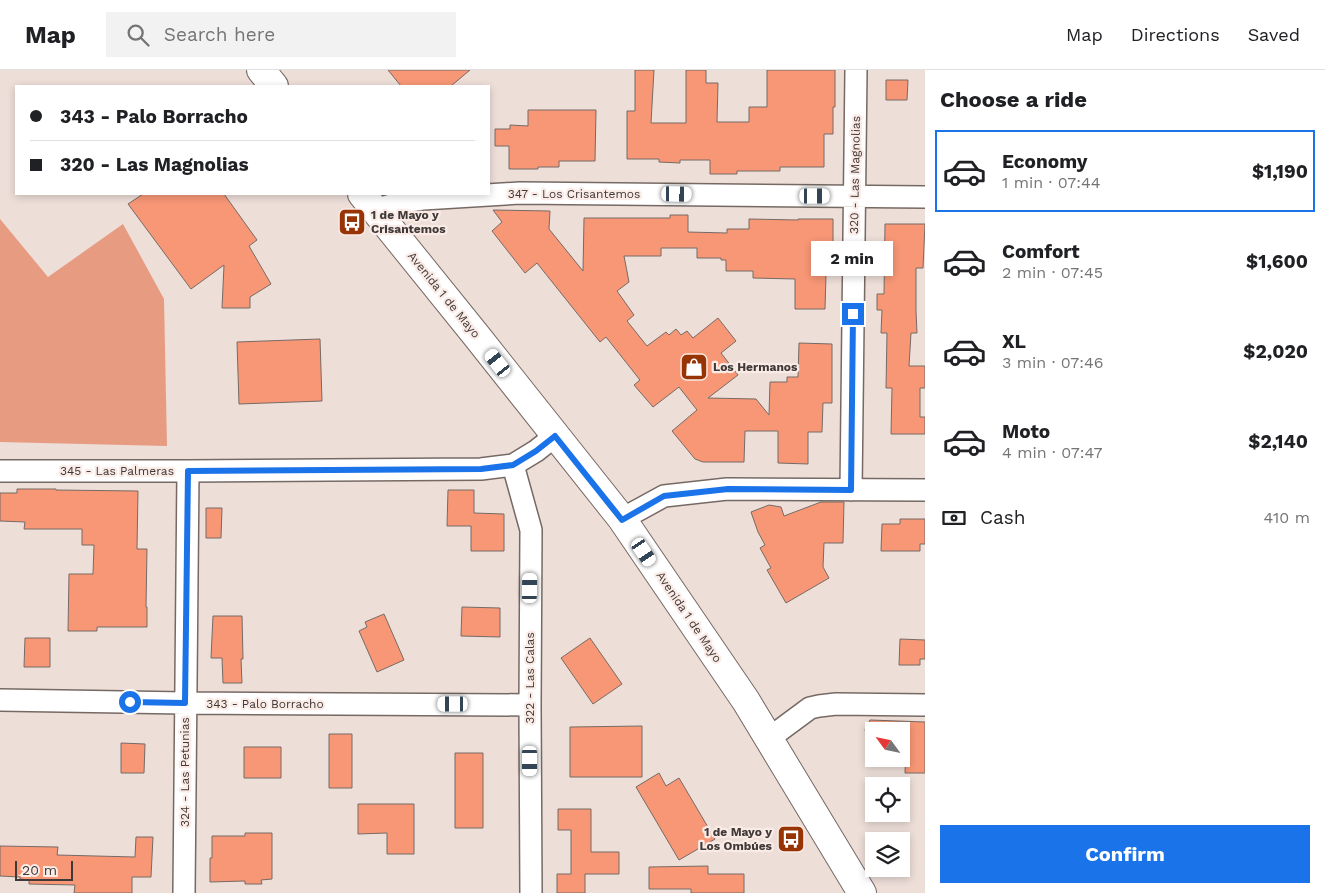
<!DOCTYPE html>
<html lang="en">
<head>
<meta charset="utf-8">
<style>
	:root { --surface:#fff; --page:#f2f2f2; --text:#202124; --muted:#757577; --line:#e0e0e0; --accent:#1a73e8 }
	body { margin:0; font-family:"Work Sans",sans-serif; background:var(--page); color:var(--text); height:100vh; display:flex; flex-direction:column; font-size:19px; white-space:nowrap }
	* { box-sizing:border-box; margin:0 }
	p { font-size:16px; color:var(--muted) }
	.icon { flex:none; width:28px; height:28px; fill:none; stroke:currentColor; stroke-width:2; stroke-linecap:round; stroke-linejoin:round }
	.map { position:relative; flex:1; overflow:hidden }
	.side { display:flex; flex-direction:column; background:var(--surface); width:400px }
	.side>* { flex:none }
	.guide { position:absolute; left:15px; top:15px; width:475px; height:110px; border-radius:0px; box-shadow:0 2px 8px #0003; display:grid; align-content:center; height:110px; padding:0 15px; background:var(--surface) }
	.needle { width:32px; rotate:303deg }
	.controls { position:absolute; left:865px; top:652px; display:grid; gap:10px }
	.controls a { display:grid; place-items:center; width:45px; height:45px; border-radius:0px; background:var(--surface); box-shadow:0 2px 8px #0003; font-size:25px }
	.scale { position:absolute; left:15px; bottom:12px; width:58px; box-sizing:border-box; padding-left:5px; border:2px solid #3f3937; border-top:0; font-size:14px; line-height:18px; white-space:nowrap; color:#3f3937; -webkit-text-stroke:4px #faebe6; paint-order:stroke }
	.end { position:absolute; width:22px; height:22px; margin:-11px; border:6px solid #1a73e8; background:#fff; box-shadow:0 0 0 2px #fff }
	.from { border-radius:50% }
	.bubble { position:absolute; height:35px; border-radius:0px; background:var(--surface); box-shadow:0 2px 8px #0003; font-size:16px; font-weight:700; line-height:35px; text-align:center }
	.car { position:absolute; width:15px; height:30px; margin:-15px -8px; border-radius:6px; box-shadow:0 0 4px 1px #0007; background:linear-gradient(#fff 24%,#345 0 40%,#fff 0 76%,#345 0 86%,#fff 0) }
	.guide b { display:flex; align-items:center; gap:18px; height:48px; font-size:19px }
	.guide b+b { border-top:1px solid var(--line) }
	.guide i { width:12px; height:12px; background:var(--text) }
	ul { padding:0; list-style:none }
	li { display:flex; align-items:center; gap:15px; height:82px; margin:0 10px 8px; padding:0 5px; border:2px solid transparent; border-radius:0px }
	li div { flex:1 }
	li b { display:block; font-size:19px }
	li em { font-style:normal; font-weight:700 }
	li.active { border-color:var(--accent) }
	li>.icon { width:45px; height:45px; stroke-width:1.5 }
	h2 { padding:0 15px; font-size:22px; line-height:60px }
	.pay { display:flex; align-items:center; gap:12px; height:55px; padding:0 15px; font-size:19px }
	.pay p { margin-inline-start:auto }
	.cta { display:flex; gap:10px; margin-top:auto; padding:10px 15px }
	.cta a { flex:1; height:58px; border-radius:0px; background:var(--accent); color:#fff; font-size:20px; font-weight:700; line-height:58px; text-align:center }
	header { display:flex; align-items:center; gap:30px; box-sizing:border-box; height:70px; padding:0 25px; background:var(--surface); border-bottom:1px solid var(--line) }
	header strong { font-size:24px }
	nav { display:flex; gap:28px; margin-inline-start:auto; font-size:18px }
	.search { width:350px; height:45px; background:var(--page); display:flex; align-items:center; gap:12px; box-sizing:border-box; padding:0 18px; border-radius:0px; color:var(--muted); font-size:19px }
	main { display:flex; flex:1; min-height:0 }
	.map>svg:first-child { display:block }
</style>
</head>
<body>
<header>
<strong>Map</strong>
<div class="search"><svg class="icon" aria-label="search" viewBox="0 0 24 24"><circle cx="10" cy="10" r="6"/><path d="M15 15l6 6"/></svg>Search here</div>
<nav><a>Map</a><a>Directions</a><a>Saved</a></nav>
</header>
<main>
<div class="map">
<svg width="925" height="823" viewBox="0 0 925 823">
	<rect width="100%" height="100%" fill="#edded8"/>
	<path fill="#e79c82" d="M0,149L48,207L123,154L164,229L167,376L0,372Z"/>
	<path fill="#f79776" stroke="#776a65" d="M388,0H470L451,16H401Z
		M635,0H654L651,53H686V0H706V13H718L717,52H749V37H767V0H835V37H833V64H824V97H780V101H737V104H710V90H680V93L659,92V89H627V41H635Z
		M886,10H908L907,30H886Z
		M528,40H596L595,91H559V97H538V99H509V76H495V59H510V55L528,56Z
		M143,124H224L257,170L249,176L271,214L250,227V238H222L224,195L191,219L128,134Z
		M493,140L550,141L549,159L583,201L584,148H670V145H688V162L727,163V159H749V149L798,150V149H833V172H831V204H826L825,239H795V209L753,208V201H726V190H721V188H697V178H661V186H624L629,212L617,221L634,245L627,251L647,276L666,262L669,265L676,259L681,265L687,261L693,268L718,248L736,271L721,283L738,305L708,328L756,329L769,345L770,312H787V307H798L799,273L832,274V333H823L822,362H808V394L778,393V361H745L744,392H703L695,389L672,361L697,340L679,317L653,337L634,315L640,310L606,267L600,272L537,193L525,203L492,161L502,152Z
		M885,154H925L923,198H916V241L917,263H911L909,296H925V318H920V347H925V364H891L892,318H886L887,263H881L882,240H877V224H884Z
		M320,269L322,331L239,334L237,272Z
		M17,419H56V420L138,421L137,479H147L146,537H147V557H97V561H68L69,504H93L94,475H82V459H24L25,452L0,451V423H17Z
		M448,420H474V443L504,444V481H471V456H447Z
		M821,432H844L843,473H824L823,497L829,508L786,533L767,500L771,498L760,478L765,475L758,462L751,442L769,435L781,437L784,446Z
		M206,438H222L221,468H206Z
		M900,449H925V474H920V481H881L882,454H900Z
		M462,537L500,538V567L461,566Z
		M384,544L404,590L377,602L359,561L367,557L365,552Z
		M213,546H242L243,589H241L242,613H223L222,588H211Z
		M25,568H50V597H24Z
		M590,568L622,614L593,634L561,588Z
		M900,569L925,570V589H920V595H899Z
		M870,650L925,652V703H905L906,673H901V661H874V671H869L865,660Z
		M642,656V707H570V657Z
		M329,664H352V718H329Z
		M121,673L145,674L144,703H121Z
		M244,677H281V708H244Z
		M455,683H483V758H455Z
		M659,703L666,716L679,708L715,769L679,790L636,717Z
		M358,734H414V784H387V763L358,764Z
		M558,739H591V782H619V804H585V823H557V804H571V760H558Z
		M245,763H272V809L261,810L262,814H245V811L210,812V788H212V766H245Z
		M136,767H153L151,807H132V823H74L75,815L29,814V810L20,809V807L0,806V776L58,777L57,785L135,787Z
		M708,796V804H744V823H691V819H649V797Z"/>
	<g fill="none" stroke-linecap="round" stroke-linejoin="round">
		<g stroke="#766964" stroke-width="24">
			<path id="minor" d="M374,140L401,132L423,129L520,123L925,127
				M513,395L531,460L530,635L531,823
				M0,401H188L481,399L513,395L536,381L555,366
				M851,420L856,0
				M622,449L664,426L727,419L925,420
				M0,630L185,633L530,635
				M768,669L810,638L819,636L836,634L925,635
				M184,823L188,401"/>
		</g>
		<g stroke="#766964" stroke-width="30">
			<path id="secondary" d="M261,0L274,16
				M362,124L475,264L622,449L746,631L862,823"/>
		</g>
		<use href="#minor" stroke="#fff" stroke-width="21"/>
		<use href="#secondary" stroke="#fff" stroke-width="28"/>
	</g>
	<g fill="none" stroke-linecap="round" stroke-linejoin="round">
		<path stroke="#1a73e8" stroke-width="6" d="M130,632L185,633L188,401L481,399L513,395L536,381L555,366L622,450L664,426L728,419L851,420L853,244"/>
	</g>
	<defs>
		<g id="bus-square" transform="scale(1.4375)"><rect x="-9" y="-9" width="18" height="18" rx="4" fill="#983304" stroke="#faebe6"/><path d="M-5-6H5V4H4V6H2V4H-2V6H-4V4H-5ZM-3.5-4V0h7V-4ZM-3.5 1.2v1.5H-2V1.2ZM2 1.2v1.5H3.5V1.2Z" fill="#fff"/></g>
		<g id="shop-square" transform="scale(1.4375)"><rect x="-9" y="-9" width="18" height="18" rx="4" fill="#983304" stroke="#faebe6"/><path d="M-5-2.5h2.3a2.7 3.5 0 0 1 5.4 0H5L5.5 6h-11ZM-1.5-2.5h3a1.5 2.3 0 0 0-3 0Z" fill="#fff"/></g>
	</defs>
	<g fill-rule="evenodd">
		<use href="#bus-square" x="352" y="152"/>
		<use href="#shop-square" x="694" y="297"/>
		<use href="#bus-square" x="791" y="769"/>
	</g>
	<g text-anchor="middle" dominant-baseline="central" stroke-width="4.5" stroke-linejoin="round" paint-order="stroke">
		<g font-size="12" fill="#3f3937" stroke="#faebe6">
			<text transform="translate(855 105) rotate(-89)">320 - Las Magnolias</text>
			<text x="574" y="124">347 - Los Crisantemos</text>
			<text transform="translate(444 225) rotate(51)">Avenida 1 de Mayo</text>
			<text x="117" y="401">345 - Las Palmeras</text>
			<text transform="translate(689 547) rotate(56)">Avenida 1 de Mayo</text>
			<text transform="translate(530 608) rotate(-90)">322 - Las Calas</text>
			<text x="265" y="634">343 - Palo Borracho</text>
			<text transform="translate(185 702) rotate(-90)">324 - Las Petunias</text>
		</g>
		<g font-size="12" font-weight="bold" fill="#3f3937" stroke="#faebe6" text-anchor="start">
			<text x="371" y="145">1 de Mayo y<tspan x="371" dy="14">Crisantemos</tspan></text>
			<text x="713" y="297">Los Hermanos</text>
			<text x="772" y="762" text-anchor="end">1 de Mayo y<tspan x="772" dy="14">Los Ombúes</tspan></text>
		</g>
	</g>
</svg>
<div class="controls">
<a><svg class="needle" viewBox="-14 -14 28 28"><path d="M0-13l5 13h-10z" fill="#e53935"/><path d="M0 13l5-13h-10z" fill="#757577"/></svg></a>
<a><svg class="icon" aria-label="locate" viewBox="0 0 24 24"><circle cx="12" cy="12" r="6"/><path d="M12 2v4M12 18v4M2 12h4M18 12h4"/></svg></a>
<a><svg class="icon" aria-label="layers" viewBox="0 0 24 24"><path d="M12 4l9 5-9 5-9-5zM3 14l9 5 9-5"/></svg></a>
</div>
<div class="scale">20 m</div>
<i class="end from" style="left:130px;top:632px"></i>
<i class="end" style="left:853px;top:244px"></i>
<div class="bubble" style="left:811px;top:171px;width:82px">2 min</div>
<i class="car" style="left:677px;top:124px;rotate:91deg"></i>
<i class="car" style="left:815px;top:126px;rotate:90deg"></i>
<i class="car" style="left:498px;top:293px;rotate:322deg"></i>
<i class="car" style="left:644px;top:482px;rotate:146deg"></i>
<i class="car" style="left:530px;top:518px;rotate:1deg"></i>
<i class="car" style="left:453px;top:634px;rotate:270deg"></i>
<i class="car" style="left:530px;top:691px;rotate:180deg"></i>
<div class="guide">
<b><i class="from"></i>343 - Palo Borracho</b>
<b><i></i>320 - Las Magnolias</b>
</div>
</div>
<section class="side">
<h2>Choose a ride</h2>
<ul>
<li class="active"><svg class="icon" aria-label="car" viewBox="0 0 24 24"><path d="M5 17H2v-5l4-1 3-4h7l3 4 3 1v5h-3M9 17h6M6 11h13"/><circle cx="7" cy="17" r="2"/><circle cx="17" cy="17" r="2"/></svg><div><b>Economy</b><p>1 min · 07:44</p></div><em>$1,190</em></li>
<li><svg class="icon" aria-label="car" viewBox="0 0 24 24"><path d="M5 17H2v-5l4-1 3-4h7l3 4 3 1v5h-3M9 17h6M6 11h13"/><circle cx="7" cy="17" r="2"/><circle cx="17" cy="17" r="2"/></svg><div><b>Comfort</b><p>2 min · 07:45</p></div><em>$1,600</em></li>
<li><svg class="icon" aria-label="car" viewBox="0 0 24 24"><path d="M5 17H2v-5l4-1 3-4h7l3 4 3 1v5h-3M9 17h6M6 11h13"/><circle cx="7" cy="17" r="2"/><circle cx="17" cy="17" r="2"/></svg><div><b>XL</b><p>3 min · 07:46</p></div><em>$2,020</em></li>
<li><svg class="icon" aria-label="car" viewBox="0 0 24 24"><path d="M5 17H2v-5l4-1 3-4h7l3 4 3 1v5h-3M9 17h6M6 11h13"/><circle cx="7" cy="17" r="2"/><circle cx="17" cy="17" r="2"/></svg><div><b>Moto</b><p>4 min · 07:47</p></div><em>$2,140</em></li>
</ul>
<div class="pay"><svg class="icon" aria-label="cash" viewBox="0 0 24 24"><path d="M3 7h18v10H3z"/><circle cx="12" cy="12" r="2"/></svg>Cash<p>410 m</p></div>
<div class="cta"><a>Confirm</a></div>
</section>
</main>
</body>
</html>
